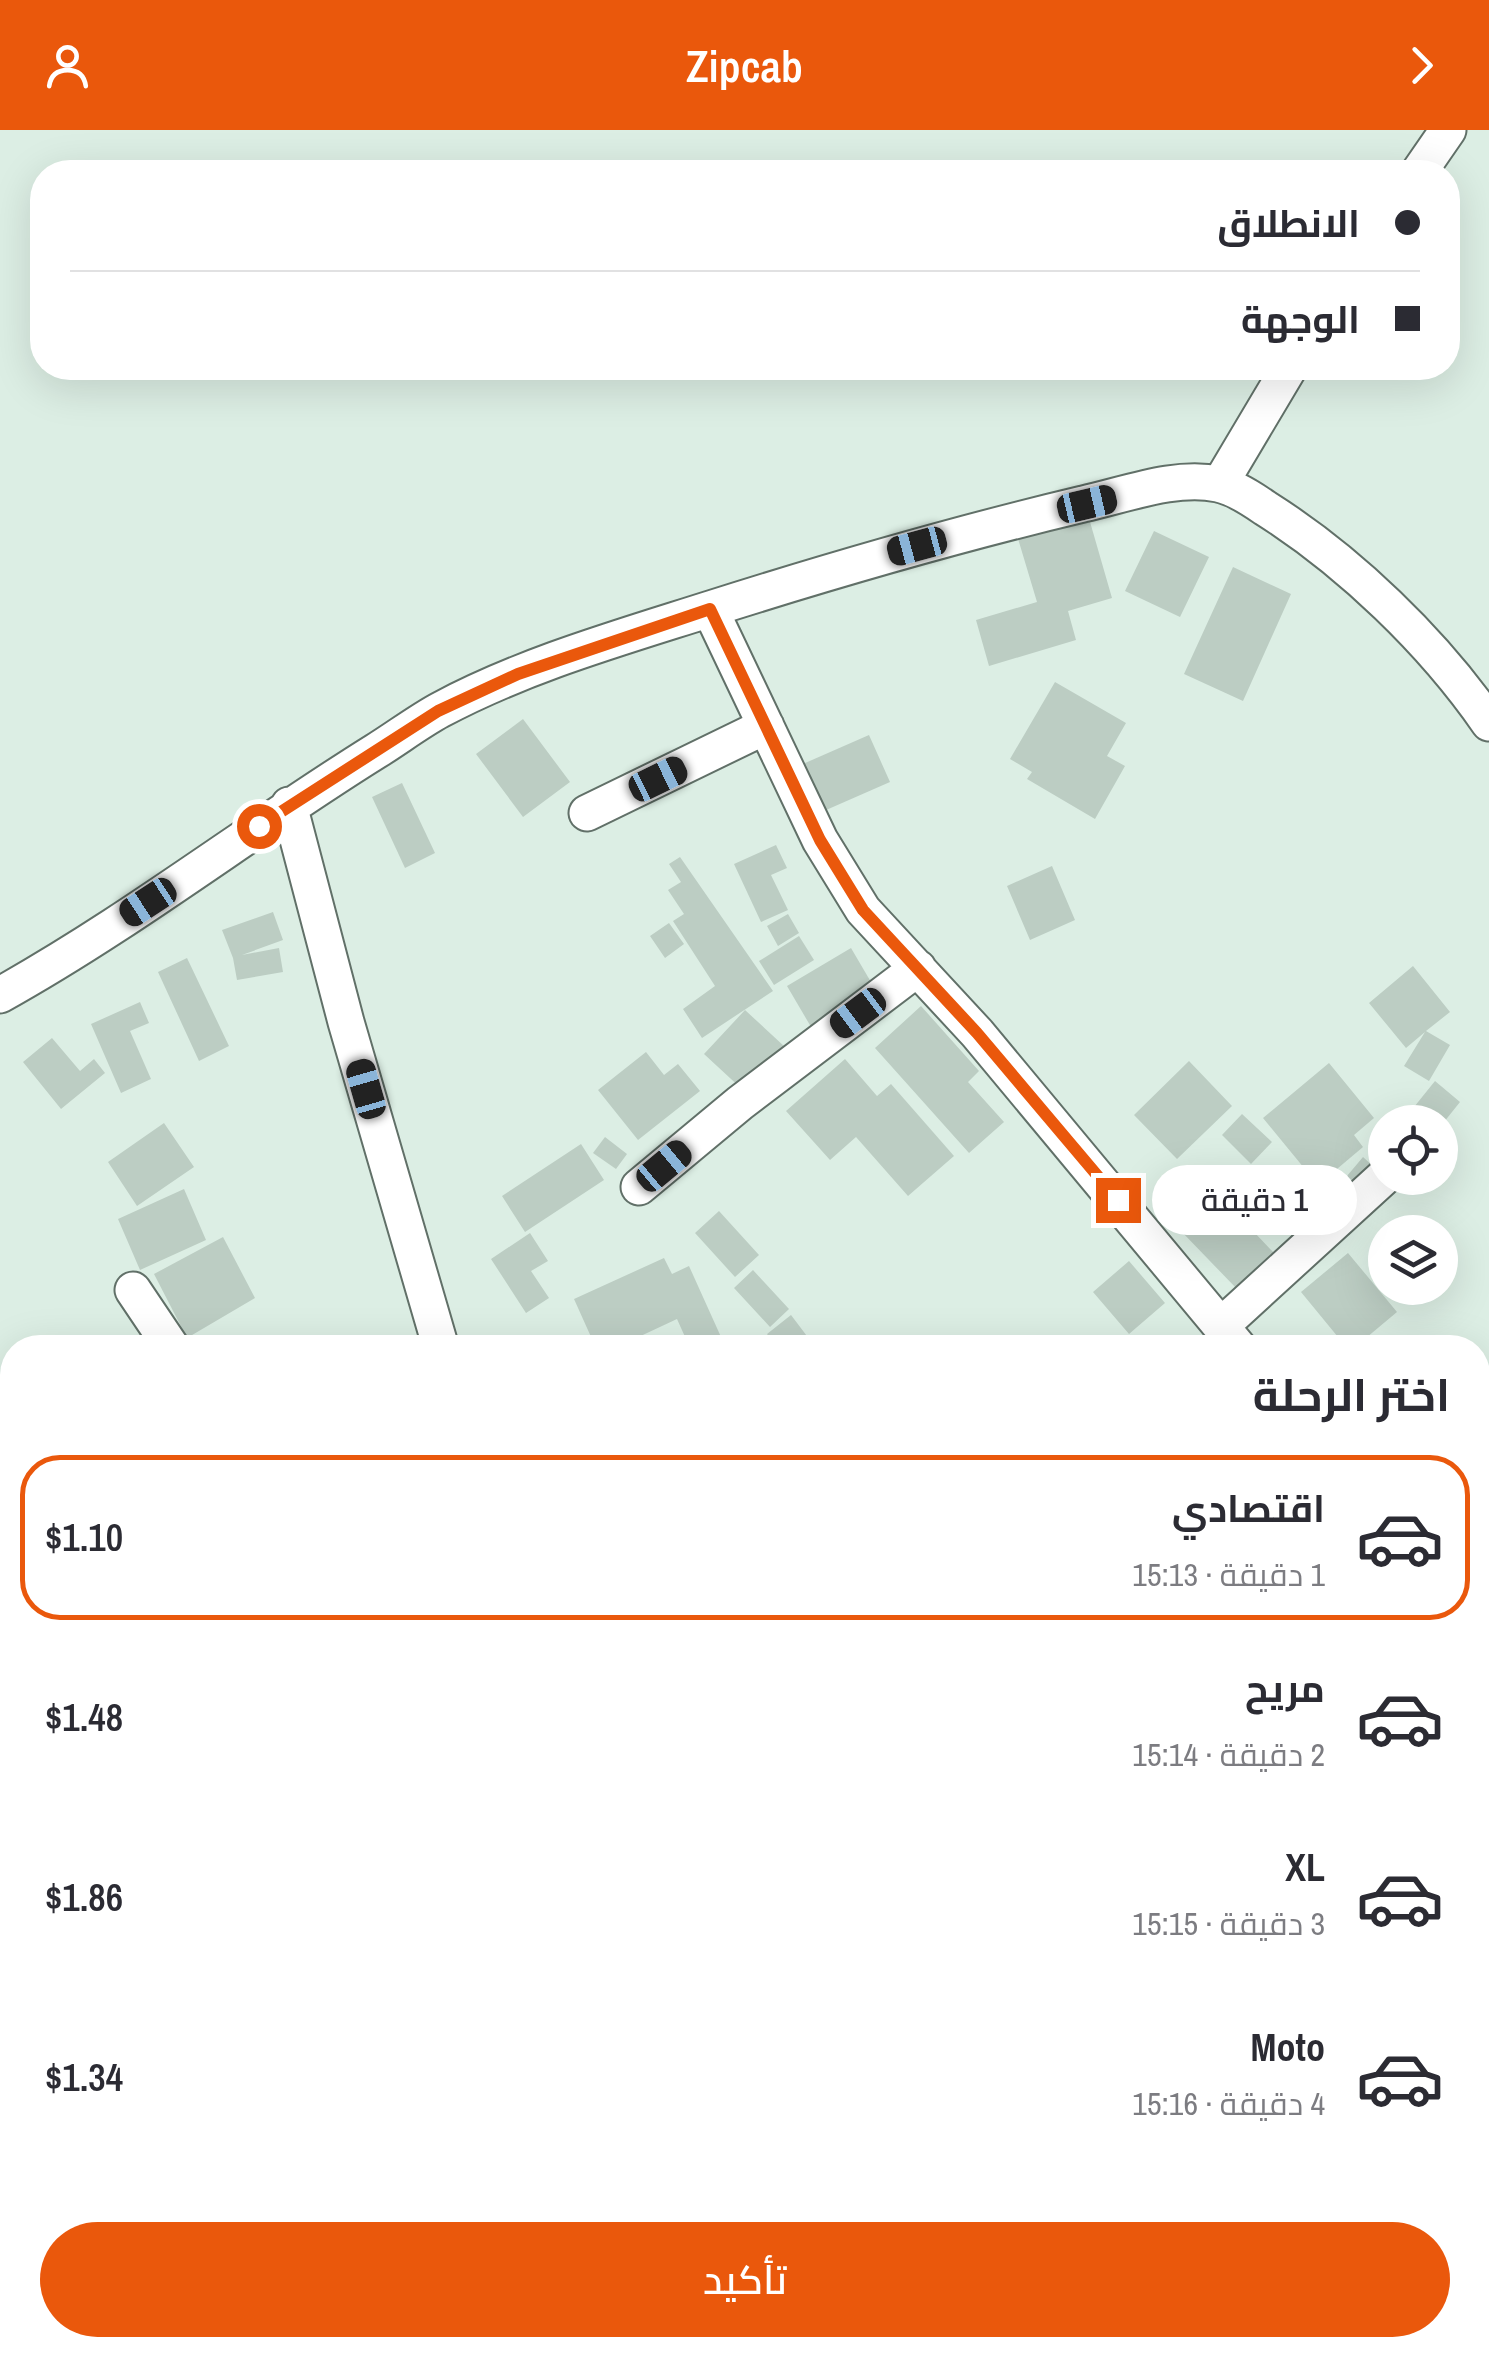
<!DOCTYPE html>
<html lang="ar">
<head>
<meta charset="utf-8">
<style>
	:root { --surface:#fff; --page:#f7f7f7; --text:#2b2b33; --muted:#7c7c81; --line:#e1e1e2; --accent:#ea580c }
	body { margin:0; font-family:"Archivo Narrow",Cairo,sans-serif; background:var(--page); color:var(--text); direction:rtl; height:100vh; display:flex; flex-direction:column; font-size:38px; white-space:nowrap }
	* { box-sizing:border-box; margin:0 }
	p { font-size:32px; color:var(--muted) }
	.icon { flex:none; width:55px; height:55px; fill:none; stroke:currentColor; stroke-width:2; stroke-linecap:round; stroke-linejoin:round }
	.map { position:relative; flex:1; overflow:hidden; direction:ltr }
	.side { position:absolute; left:0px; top:1205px; width:1490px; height:1022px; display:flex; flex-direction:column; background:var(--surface); border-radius:40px 40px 0 0; box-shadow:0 10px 40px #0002; direction:rtl }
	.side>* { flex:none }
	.banner { position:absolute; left:30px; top:30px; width:1430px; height:220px; border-radius:40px; box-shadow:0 10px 40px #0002; direction:rtl; display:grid; align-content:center; height:220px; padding:0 40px; background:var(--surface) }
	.buttons { position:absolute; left:1368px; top:975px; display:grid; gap:20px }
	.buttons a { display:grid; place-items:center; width:90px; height:90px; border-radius:50%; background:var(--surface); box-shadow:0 10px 40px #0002; font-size:50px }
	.end { position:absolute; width:45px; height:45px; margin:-22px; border:12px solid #ea580c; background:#fff; box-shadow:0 0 0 5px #fff }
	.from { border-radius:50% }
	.bubble { position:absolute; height:70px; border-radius:35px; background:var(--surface); box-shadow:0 10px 40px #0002; font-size:32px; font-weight:600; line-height:70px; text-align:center; direction:rtl }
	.car { position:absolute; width:30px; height:60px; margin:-30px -15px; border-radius:12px; box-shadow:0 0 8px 2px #0007; background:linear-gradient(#222 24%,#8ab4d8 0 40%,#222 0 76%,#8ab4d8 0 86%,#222 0) }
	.banner b { display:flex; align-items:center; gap:35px; height:95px; font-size:38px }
	.banner b+b { border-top:2px solid var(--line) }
	.banner i { width:25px; height:25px; background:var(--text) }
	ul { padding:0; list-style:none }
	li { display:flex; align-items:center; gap:30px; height:165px; margin:0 20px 15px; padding:0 20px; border:5px solid transparent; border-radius:40px }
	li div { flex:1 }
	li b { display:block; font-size:38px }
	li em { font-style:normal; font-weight:600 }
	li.current { border-color:var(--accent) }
	li>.icon { width:90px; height:90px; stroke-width:1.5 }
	h2 { padding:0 40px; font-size:45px; line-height:120px }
	.cta { display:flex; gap:20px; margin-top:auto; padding:20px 40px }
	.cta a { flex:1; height:115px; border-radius:60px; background:var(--accent); color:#fff; font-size:40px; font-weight:600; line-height:115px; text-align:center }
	header { display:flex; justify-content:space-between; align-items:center; height:130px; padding:0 40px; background:var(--accent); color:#fff; font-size:45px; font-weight:600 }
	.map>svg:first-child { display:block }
</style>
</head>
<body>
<header><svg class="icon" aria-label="forward" viewBox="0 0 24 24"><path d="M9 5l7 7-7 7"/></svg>Zipcab<svg class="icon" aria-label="person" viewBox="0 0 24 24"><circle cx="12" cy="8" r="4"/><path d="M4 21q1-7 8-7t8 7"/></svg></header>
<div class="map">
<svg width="1489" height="2227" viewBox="0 0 1489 2227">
	<rect width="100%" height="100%" fill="#dceee4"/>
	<path fill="#bccdc3" d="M1084,371L1112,468L1068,481L1076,510L989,536L976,490L1037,472L1013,392Z
		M1154,401L1209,427L1180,487L1125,461Z
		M1233,437L1291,464L1243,571L1184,544Z
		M1055,552L1126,593L1107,626L1125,636L1095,689L1027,649L1032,642L1010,629Z
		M523,589L570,652L523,687L476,624Z
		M869,605L890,652L817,684L796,637Z
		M402,653L435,723L405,738L372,667Z
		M776,715L787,738L771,745L788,780L761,792L734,734Z
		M680,727L773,861L702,908L683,879L715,856L673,791L684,784L668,760L681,752L669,734Z
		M1052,736L1075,790L1030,810L1007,756Z
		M273,782L283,810L242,825L279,818L283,842L237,850L233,828L222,800Z
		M788,784L799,803L778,816L767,796Z
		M669,793L684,814L665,828L650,806Z
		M799,806L814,830L774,855L759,831Z
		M851,818L878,864L814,902L787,856Z
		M187,828L229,916L199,931L158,842Z
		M1413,836L1450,882L1426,901L1450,915L1429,951L1404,936L1425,902L1406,918L1369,873Z
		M140,872L149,893L130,901L151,949L121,963L91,894Z
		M921,876L979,941L968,952L1004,992L969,1023L875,918Z
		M745,880L785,917L744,961L704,924Z
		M52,908L80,941L94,929L105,943L61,979L23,932Z
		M646,922L664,945L678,934L700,961L638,1010L598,960Z
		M845,929L877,966L891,954L954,1026L908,1066L856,1007L830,1030L786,981Z
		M1189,931L1232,976L1177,1029L1134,985Z
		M1329,933L1374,988L1354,1005L1363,1017L1318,1055L1263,988Z
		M1435,951L1460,972L1440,997V992H1423L1410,982Z
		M1242,984L1272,1012L1251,1034L1222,1005Z
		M164,993L194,1037L137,1076L108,1032Z
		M605,1007L627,1024L616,1039L593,1023Z
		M581,1014L604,1050L525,1102L502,1066Z
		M1363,1027L1374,1037L1358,1056L1347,1046Z
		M1188,1040L1207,1055L1194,1073L1175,1058Z
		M184,1059L206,1110L140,1140L118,1089Z
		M1218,1064L1274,1123L1237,1159L1180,1100Z
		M719,1081L759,1125L735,1147L695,1103Z
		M530,1103L548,1131L531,1141L549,1168L526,1183L491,1129Z
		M223,1107L255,1168L187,1208L154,1144Z
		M1348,1123L1397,1182L1354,1218H1347L1301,1162Z
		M664,1128L672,1144L689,1136L726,1218H690L677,1189L615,1218H596L574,1169Z
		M1129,1131L1165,1173L1129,1204L1093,1162Z
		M753,1140L789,1179L770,1197L734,1158Z
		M791,1185L816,1218H777L767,1204Z
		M1489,1241V1273L1478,1261V1252Z
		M1489,1334V1454L1478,1464V1345Z
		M1489,1509V1538L1478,1524V1518Z
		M1487,1630L1489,1660L1478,1665V1634Z
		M1234,2215H1246L1256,2227H1219Z
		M1310,2215H1393L1383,2227H1300Z"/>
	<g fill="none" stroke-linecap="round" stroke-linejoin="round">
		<g stroke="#617068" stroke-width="39">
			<path id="minor" d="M1419,42L1448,0
				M1220,354L1289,238
				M710,479C833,440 957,404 1083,374C1125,365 1175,345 1218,354C1234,357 1252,369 1265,378C1349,431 1433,512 1489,593
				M289,675L346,892L441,1218
				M587,683L766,596
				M0,865C131,792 249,700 376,621C397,608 418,592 440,580C524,535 619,508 710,479L820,710L863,780L977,903L1239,1218
				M639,1057L740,973L918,838
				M133,1160L172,1218
				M1222,1195L1385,1046
				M1478,1556L1489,1572
				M107,2227L121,2215
				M620,2227L621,2215"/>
		</g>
		<use href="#minor" stroke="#fff" stroke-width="35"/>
	</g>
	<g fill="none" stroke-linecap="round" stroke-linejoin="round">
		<path stroke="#ea580c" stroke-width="12" d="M259,696L438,581L518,544L710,479L820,710L863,780L977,903L1118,1070"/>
	</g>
</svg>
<div class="buttons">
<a><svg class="icon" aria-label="locate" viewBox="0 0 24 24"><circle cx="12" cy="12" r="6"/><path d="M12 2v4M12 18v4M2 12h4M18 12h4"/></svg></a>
<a><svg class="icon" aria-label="layers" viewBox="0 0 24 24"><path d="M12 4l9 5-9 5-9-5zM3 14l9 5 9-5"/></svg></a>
</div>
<i class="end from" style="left:259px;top:696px"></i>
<i class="end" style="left:1118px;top:1070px"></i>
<div class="bubble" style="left:1152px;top:1035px;width:205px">1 دقيقة</div>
<i class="car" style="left:1087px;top:374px;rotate:77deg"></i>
<i class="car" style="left:917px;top:416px;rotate:255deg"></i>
<i class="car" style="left:658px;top:649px;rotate:64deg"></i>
<i class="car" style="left:148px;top:772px;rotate:237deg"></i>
<i class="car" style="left:858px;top:883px;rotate:233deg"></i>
<i class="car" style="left:366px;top:959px;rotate:344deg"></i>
<i class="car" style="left:664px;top:1036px;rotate:50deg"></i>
<div class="banner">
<b><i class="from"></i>الانطلاق</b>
<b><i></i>الوجهة</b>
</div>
<section class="side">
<h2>اختر الرحلة</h2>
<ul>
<li class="current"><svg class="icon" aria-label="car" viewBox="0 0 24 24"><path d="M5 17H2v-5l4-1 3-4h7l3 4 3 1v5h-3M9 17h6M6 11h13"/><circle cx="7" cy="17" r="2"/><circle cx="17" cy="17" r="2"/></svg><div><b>اقتصادي</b><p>1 دقيقة · 15:13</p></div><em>$1.10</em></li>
<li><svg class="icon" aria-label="car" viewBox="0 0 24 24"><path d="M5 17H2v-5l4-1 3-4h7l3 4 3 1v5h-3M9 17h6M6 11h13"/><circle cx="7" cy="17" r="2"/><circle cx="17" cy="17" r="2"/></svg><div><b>مريح</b><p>2 دقيقة · 15:14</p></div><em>$1.48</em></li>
<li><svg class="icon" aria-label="car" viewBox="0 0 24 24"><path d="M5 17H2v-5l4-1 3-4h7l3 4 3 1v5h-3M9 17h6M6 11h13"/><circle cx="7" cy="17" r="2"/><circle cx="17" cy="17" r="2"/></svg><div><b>XL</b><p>3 دقيقة · 15:15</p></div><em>$1.86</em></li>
<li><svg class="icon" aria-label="car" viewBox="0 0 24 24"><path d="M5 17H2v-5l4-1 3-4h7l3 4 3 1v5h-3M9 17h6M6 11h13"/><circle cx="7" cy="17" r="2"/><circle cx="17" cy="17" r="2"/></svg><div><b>Moto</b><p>4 دقيقة · 15:16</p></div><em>$1.34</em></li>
</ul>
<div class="cta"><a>تأكيد</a></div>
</section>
</div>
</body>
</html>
